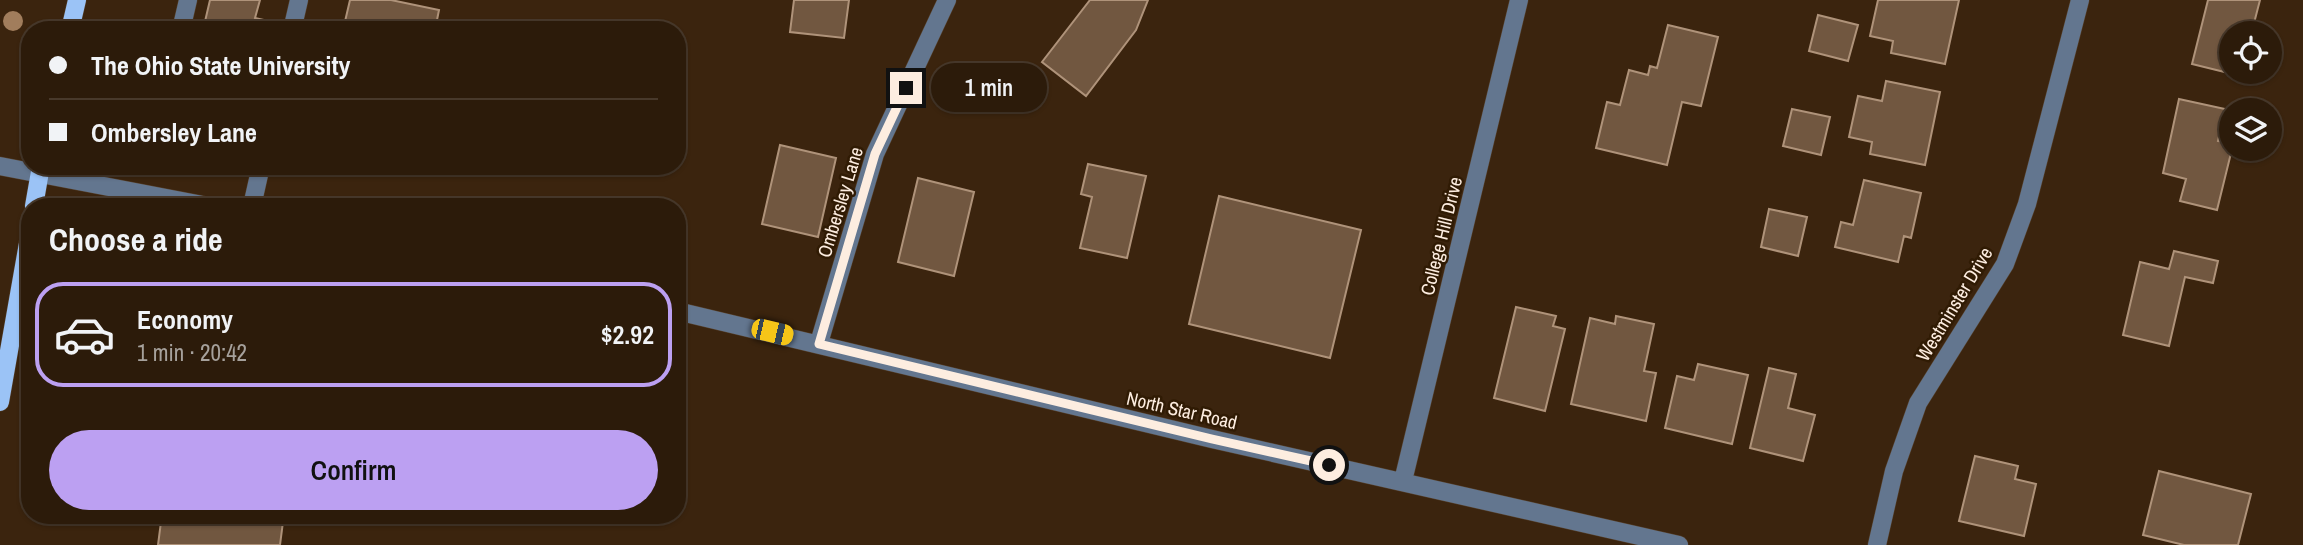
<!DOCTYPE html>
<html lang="en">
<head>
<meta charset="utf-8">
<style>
	:root { --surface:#2c1b0a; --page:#382818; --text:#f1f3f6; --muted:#a6a19c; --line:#48392b; --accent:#bca0f2 }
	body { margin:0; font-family:"Archivo Narrow",sans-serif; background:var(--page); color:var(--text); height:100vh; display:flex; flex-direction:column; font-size:26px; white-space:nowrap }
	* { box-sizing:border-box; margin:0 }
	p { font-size:23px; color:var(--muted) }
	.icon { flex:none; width:38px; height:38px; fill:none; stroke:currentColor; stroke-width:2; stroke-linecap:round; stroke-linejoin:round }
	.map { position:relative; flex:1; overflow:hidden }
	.side { position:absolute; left:21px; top:198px; width:665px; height:326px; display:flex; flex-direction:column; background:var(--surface); border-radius:28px; box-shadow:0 2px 5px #0004,0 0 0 2px var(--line) }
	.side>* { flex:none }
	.hud { position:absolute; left:21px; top:21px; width:665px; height:154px; border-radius:28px; box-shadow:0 2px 5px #0004,0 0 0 2px var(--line); display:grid; align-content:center; height:154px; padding:0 28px; background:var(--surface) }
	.buttons { position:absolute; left:2219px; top:21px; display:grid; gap:14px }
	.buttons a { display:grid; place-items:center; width:63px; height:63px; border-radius:50%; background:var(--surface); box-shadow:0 2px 5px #0004,0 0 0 2px var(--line); font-size:35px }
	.end { position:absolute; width:32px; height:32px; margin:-16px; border:9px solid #fdede0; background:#111; box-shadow:0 0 0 4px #111 }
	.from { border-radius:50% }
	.bubble { position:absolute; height:49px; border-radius:24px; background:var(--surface); box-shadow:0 2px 5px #0004,0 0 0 2px var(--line); font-size:23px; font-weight:600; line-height:49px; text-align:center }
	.car { position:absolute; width:21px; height:42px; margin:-21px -10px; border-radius:9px; box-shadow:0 0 5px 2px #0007; background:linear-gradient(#f5c518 24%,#345 0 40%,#f5c518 0 76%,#345 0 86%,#f5c518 0) }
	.hud b { display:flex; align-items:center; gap:24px; height:66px; font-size:26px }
	.hud b+b { border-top:2px solid var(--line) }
	.hud i { width:18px; height:18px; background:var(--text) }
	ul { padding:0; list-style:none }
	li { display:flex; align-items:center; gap:21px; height:105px; margin:0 14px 10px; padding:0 14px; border:4px solid var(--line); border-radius:28px }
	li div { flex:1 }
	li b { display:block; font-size:26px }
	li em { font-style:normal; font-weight:600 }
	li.selected { border-color:var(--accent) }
	li>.icon { width:63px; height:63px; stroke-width:1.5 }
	h2 { padding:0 28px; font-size:32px; line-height:84px }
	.cta { display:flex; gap:14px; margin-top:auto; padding:14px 28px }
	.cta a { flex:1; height:80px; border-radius:42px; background:var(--accent); color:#111; font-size:28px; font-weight:600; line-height:80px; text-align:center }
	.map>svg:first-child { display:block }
</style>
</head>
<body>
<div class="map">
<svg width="2303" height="545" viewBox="0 0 2303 545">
	<rect width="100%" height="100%" fill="#3b240e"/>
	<path fill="#715740" stroke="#af937a" stroke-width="2" d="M210,0H260L255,18L308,30H203Z
		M350,0H391L439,10L435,30H343Z
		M794,0H849L844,38L790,32Z
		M1090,0H1148L1136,30L1086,96L1042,62Z
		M1878,0H1959L1945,64L1891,53L1893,41L1870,36Z
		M2208,0H2260L2252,31L2262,33H2231V72H2263L2261,81L2192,64Z
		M1818,15L1858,25L1848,61L1809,51Z
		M1668,25L1718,37L1701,106L1682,102L1667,165L1596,148L1607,102L1620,105L1629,70L1648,75L1650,66L1657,68Z
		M1886,81L1940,92L1925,165L1870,154L1872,142L1849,137L1858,96L1882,101Z
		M2179,99L2225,109L2218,141L2231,144L2232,149L2217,210L2180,201L2186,179L2163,173Z
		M1792,109L1830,117L1821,155L1783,146Z
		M780,145L836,158L818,237L762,224Z
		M1088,164L1146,176L1127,258L1080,248L1092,197L1081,194Z
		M918,178L974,192L954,276L898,262Z
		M1864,180L1921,193L1911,238L1904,236L1898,262L1835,247L1841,222L1853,225Z
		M1219,196L1361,230L1330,358L1189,324Z
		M1769,209L1807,217L1798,256L1761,247Z
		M2174,251L2218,261L2213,283L2185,277L2169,346L2123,335L2140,262L2169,269Z
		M1516,307L1556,316L1553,326L1565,329L1545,411L1494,398Z
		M1616,316L1654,324L1644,371L1656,373L1646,421L1571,404L1590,318L1615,324Z
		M1698,364L1748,375L1732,444L1665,428L1677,376L1694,380Z
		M1769,368L1796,374L1788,408L1815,415L1803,461L1750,448Z
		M1975,456L2018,466L2015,479L2036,484L2024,536L1959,521Z
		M2159,471L2251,494L2238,545H2184L2143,535Z
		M162,514H284L280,545H158Z"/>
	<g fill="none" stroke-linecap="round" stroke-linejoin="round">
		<g stroke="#56402b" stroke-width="19">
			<path id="minor" d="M293,26L299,0
				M181,30L188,0
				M0,166L208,206
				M252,206L261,166
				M677,311L1212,439L1679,545
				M819,343L875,154L947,0
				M1403,481L1519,0
				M1877,545L1894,471L1918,403L2005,264L2027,204L2080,0"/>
		</g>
		<g stroke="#56402b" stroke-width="19">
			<path id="major" d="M70,30L77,0
				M34,206L41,166
				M0,402L30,232"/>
		</g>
		<use href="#minor" stroke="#63768f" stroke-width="18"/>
		<use href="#major" stroke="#9bc3f6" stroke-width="18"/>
	</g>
	<circle fill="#a17d5c" cx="13" cy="21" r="10"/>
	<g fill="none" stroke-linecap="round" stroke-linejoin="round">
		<path stroke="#fdede0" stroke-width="9" d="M906,88L875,154L819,344L1212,439L1329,465"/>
	</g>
	<g text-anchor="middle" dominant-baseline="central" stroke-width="5" stroke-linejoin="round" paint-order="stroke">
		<g font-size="19" fill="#fdede0" stroke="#301b04">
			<text transform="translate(840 202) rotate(-73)">Ombersley Lane</text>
			<text transform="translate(1441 236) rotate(-76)">College Hill Drive</text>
			<text transform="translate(1954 304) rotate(-59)">Westminster Drive</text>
			<text transform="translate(1182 410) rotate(13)">North Star Road</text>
		</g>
	</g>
</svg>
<div class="buttons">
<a><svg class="icon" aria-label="locate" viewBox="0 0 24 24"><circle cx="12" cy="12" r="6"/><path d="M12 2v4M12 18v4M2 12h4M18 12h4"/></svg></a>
<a><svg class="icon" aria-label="layers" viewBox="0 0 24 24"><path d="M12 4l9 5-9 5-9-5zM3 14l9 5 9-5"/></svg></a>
</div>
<i class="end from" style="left:1329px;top:465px"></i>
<i class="end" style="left:906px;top:88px"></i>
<div class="bubble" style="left:931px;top:63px;width:116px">1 min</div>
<i class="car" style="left:772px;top:332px;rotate:103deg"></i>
<div class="hud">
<b><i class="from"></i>The Ohio State University</b>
<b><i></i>Ombersley Lane</b>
</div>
<section class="side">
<h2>Choose a ride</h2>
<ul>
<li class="selected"><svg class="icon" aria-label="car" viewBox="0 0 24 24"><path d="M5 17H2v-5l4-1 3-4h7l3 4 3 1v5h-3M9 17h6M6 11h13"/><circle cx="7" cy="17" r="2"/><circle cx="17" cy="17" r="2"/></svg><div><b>Economy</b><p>1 min · 20:42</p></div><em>$2.92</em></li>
</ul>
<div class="cta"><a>Confirm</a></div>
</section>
</div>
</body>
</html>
